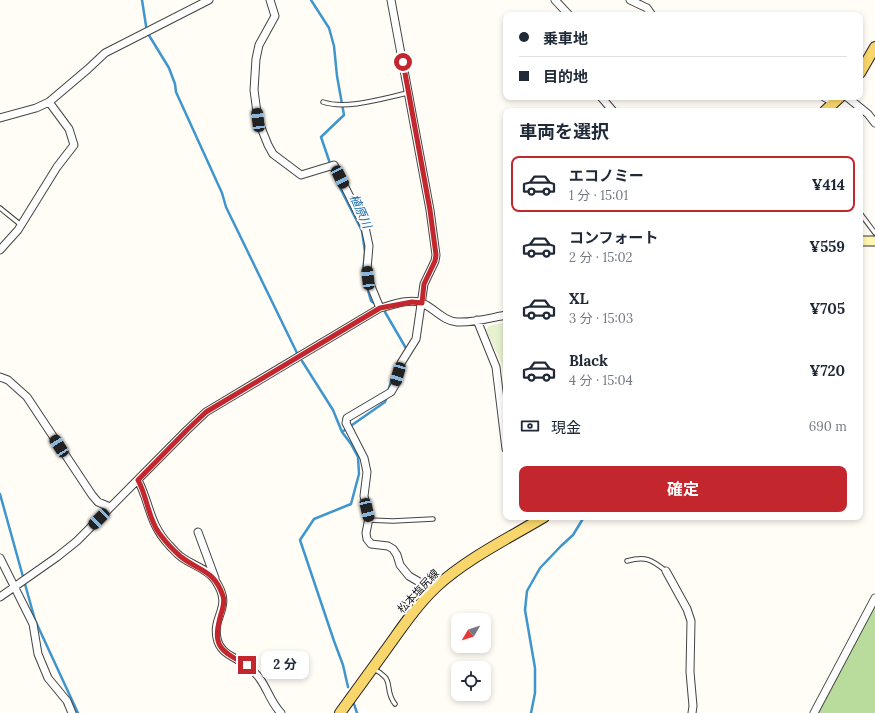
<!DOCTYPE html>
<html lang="ja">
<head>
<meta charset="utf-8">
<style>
	:root { --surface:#fff; --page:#f2f2f3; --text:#1f2937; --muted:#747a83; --line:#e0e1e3; --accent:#c4262e }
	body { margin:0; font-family:Lora,"Noto Sans JP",serif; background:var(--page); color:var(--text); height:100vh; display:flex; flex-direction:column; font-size:15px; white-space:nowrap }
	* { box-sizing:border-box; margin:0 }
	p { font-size:13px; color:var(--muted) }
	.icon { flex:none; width:22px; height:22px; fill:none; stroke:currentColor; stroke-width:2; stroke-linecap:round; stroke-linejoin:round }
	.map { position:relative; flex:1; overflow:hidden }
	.drawer { position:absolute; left:503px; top:108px; width:360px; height:412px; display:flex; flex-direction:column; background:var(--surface); border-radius:8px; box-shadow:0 2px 6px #0003 }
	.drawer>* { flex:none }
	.top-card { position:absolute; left:503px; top:12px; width:360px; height:88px; border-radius:8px; box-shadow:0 2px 6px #0003; display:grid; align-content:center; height:88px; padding:0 16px; background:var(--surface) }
	.needle { width:26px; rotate:231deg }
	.fabs { position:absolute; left:451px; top:613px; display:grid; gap:8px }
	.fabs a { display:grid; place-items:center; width:40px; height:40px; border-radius:8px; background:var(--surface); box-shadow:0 2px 6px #0003; font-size:20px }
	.end { position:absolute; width:18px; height:18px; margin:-9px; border:5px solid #c4262e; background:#fff; box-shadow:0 0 0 2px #fff }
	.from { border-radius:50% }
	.bubble { position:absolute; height:28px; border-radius:8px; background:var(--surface); box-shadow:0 2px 6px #0003; font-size:13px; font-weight:700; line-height:28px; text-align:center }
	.car { position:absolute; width:12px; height:24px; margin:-12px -6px; border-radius:5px; box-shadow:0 0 3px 1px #0007; background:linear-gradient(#222 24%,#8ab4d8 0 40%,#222 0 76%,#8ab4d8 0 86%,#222 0) }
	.top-card b { display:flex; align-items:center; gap:14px; height:38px; font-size:15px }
	.top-card b+b { border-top:1px solid var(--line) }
	.top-card i { width:10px; height:10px; background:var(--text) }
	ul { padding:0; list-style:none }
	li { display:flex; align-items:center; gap:12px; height:56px; margin:0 8px 6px; padding:0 8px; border:2px solid transparent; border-radius:8px }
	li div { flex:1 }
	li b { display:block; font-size:15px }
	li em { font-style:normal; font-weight:700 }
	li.selected { border-color:var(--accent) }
	li>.icon { width:36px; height:36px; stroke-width:1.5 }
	h2 { padding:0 16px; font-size:18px; line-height:48px }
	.pay { display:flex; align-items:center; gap:10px; height:44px; padding:0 16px; font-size:15px }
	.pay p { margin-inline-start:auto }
	.primary-button { display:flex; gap:8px; margin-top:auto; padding:8px 16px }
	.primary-button a { flex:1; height:46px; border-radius:8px; background:var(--accent); color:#fff; font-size:16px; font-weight:700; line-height:46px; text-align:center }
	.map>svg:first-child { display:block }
</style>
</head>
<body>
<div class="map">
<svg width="875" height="713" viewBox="0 0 875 713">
	<rect width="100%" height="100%" fill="#fffdf5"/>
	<path fill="#b9dc9c" d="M875,605V713H819L823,703Z"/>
	<path fill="#e6f2cf" d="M506,322V402L502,364L486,330L489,326Z"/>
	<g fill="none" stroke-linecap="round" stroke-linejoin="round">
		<path stroke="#3f96cf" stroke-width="2.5" d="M142,0L147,32L169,68L175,84L176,92L222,193L226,207L297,353
			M311,0L329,28L334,46L337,76L344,115L321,137L335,178L362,231L365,252L363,273L371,301L374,303
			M385,312L407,350
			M302,361L333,410L342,432L351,444L358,457L359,474L351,504L314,519L300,540L334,641L343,665L348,687
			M388,391L396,367
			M342,432L385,402L387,396
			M0,494L35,620L78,713
			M354,704L357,713
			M531,713L535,693V668L525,610L527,591L540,568L561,546L573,535L584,517"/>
		<g stroke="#444" stroke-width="5.5">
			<path id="service" d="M323,102C347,110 384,98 408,93
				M0,208L21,225
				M860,213L875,233
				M368,520L393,521L433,519
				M627,561C645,556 651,559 666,571
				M374,669C378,671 382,674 385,677C391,683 386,693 395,704"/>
		</g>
		<g stroke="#444" stroke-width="9">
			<path id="minor" d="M270,0L275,16L259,45L256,59L254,90L258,120L268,145L273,154L301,175L334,165L365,227L369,246L367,269L368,279L380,308
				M391,0L430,210L436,255L435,261L424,284L416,339L401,363L395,385L391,392L347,418L346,423L364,458L367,472L364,496L369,518L366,533L367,539L371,544L388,546L393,549L397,555L400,565L409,576L433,590
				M555,0L569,15
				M630,0L647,8L652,15
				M601,97L613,111
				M824,97L834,103
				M847,97L868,114L875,123
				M0,118L36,108L49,102L88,69L105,53L209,0
				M0,250L18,230L57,167L74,145L69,129L49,102
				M477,320L496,367L506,449
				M0,377L8,380L27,397L92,495L98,502L110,507
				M138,480C150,503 149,524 169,545C173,549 176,553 180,556C191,565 207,568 215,580C234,608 212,614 217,638C220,655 237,657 247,666C252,670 257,674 260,679C268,690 271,703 281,713
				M198,532L215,578
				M0,558L33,624L38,654L48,678L67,701L72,713
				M666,571L687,609L691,621L690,672L693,706L692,713
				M0,597L57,557L77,541L187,430L206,412L380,308C392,305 410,298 422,303C434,308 443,321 457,322C473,323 490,318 506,315
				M814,713L875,598"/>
		</g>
		<g stroke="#333" stroke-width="11">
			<path id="secondary" d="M860,241H875"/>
		</g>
		<g stroke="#222" stroke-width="12">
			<path id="primary" d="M860,73L875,47
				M825,111L840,97
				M340,713C355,692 370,672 385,651C401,629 416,606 436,587C466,559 509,538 544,517"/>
		</g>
		<use href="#service" stroke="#fff" stroke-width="3.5"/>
		<use href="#minor" stroke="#fff" stroke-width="7"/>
		<use href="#secondary" stroke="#fff6b0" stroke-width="9"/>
		<use href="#primary" stroke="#f9d66b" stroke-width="10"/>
	</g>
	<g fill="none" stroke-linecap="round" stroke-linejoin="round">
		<path stroke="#c4262e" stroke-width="5" d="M247,665C219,650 212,646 221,614C223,608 225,602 223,596C214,569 198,571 180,556C172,549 165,541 159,533C148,518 147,496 138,480L187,430L206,412L380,308L412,302L422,303L424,284L435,261L436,255L430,210L403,62"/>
	</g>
	<g text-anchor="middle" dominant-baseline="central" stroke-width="4" stroke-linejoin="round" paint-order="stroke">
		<g font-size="11" fill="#111" stroke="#fff">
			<text transform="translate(418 591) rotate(-47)">松本塩尻線</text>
		</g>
		<g font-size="12" font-style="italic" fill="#1768a6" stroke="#fff">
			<text transform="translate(361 211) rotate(66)">植原川</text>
		</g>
	</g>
</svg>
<div class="fabs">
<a><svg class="needle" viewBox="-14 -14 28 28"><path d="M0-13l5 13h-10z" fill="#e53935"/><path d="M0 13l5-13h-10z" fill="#747a83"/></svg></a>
<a><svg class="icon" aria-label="locate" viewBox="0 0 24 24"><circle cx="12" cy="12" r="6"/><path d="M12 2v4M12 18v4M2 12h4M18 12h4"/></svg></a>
</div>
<i class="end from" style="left:403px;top:62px"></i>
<i class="end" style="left:247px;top:665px"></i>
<div class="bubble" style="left:261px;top:651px;width:48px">2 分</div>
<i class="car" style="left:258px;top:120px;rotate:353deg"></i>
<i class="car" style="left:340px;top:177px;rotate:153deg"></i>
<i class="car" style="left:368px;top:278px;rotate:354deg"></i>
<i class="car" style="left:398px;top:374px;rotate:196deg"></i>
<i class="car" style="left:59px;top:446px;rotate:327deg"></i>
<i class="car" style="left:367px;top:510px;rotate:167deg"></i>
<i class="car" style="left:99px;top:519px;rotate:225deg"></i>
<div class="top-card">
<b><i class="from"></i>乗車地</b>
<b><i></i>目的地</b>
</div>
<section class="drawer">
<h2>車両を選択</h2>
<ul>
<li class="selected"><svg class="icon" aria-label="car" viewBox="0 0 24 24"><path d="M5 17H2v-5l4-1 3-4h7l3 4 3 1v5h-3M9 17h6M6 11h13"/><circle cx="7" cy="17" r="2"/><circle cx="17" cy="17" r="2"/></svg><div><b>エコノミー</b><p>1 分 · 15:01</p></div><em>¥414</em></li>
<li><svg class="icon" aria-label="car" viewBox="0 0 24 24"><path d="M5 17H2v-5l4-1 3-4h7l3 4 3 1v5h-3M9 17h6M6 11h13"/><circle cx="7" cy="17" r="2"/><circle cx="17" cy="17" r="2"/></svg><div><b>コンフォート</b><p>2 分 · 15:02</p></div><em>¥559</em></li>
<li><svg class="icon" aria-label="car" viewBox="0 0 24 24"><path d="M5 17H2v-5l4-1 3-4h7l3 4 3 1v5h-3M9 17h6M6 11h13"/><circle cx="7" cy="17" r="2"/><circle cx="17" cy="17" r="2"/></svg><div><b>XL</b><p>3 分 · 15:03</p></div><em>¥705</em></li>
<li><svg class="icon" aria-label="car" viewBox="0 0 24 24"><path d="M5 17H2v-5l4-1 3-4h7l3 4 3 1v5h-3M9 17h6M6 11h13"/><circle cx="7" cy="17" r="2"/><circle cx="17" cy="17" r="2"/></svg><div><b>Black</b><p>4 分 · 15:04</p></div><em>¥720</em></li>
</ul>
<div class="pay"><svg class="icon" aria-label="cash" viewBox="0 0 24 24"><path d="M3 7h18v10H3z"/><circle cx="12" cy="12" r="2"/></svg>現金<p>690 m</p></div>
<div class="primary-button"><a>確定</a></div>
</section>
</div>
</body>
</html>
